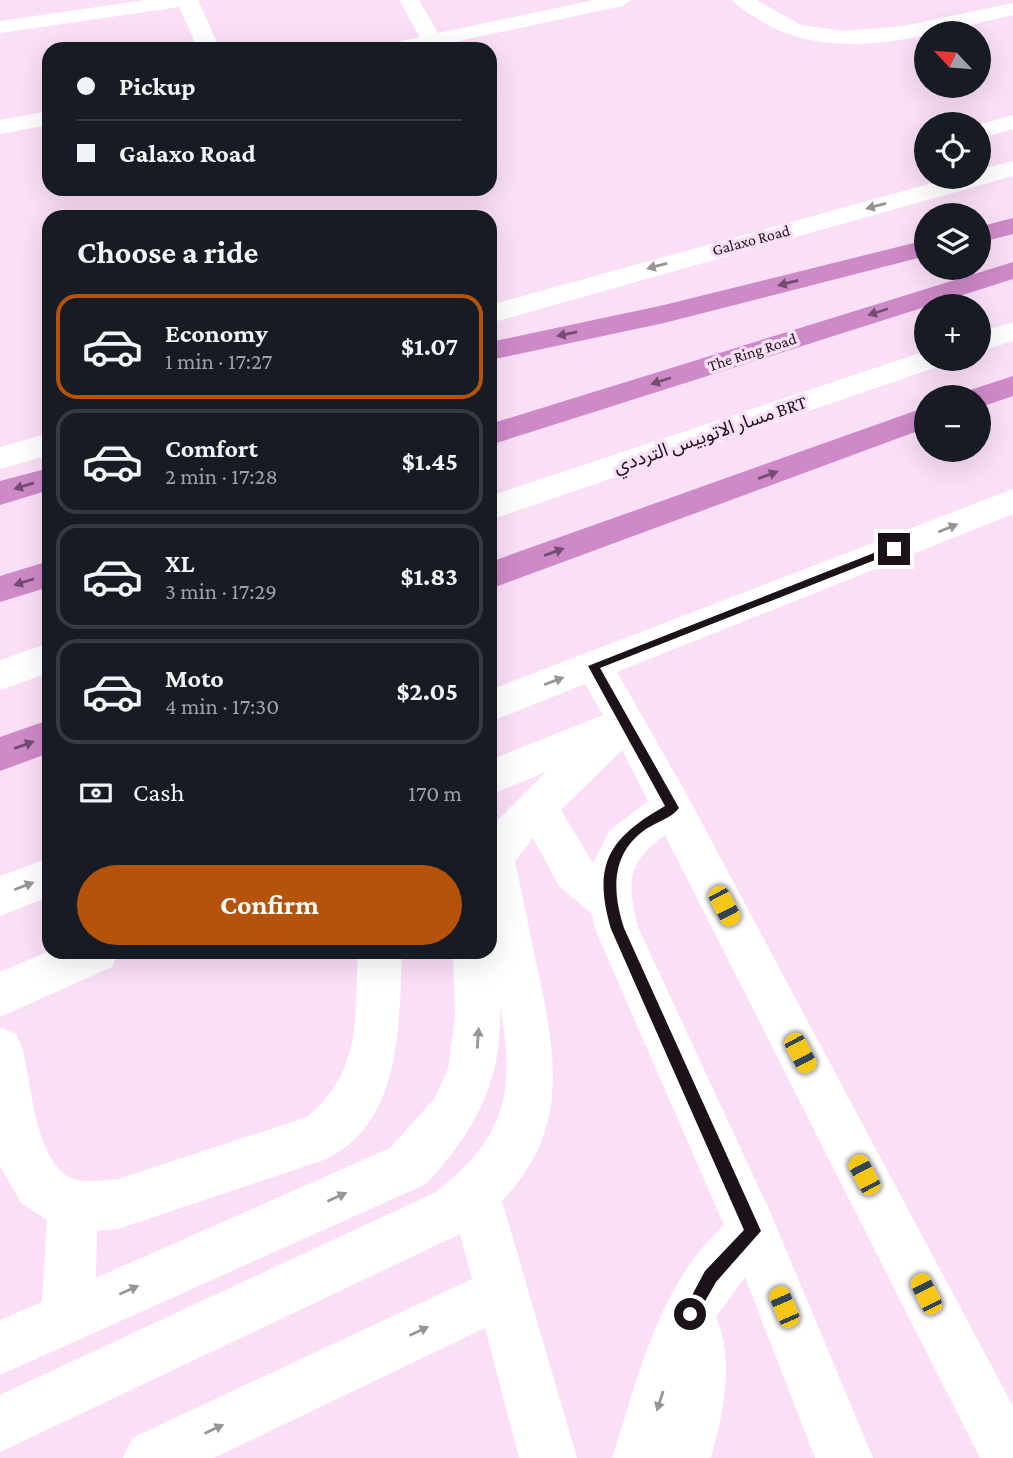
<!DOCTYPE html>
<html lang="en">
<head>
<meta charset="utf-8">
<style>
	:root { --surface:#171b24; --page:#242831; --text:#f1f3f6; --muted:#9ea1a6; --line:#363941; --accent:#b45309 }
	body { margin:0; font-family:"Crimson Pro","Noto Sans Arabic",serif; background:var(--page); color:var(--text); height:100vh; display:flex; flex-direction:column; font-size:26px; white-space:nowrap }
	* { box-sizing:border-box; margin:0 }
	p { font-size:23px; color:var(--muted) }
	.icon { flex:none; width:38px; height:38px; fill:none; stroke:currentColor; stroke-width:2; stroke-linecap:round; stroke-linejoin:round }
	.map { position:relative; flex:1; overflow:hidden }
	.details { position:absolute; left:42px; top:210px; width:455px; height:749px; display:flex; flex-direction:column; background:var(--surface); border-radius:21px; box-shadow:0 7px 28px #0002 }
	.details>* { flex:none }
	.top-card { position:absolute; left:42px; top:42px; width:455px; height:154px; border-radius:21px; box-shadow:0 7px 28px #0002; display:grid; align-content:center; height:154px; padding:0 35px; background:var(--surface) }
	.needle { width:46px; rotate:296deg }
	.fabs { position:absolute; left:914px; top:21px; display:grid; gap:14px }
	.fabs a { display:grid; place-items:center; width:77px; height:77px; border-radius:50%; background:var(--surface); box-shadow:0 7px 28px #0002; font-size:35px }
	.end { position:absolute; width:32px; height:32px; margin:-16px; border:9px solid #1b121a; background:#fff; box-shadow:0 0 0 4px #fff }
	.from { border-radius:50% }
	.car { position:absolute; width:21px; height:42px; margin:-21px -10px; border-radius:9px; box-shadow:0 0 5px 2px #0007; background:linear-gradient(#f5c518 24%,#345 0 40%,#f5c518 0 76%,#345 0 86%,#f5c518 0) }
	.top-card b { display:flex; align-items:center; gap:24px; height:66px; font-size:26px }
	.top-card b+b { border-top:2px solid var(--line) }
	.top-card i { width:18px; height:18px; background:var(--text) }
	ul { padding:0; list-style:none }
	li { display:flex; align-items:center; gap:21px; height:105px; margin:0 14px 10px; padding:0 21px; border:4px solid var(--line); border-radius:21px }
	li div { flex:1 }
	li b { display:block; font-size:26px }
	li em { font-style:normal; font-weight:700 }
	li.selected { border-color:var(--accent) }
	li>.icon { width:63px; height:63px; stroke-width:1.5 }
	h2 { padding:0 35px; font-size:32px; line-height:84px }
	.pay { display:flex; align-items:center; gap:18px; height:77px; padding:0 35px; font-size:26px }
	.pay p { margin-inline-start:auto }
	.cta { display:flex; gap:14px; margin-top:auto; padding:14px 35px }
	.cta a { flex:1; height:80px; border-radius:42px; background:var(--accent); color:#fff; font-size:28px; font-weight:700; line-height:80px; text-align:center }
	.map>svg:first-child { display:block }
</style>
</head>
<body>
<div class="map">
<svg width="1013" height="1458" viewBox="0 0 1013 1458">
	<rect width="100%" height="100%" fill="#fadff7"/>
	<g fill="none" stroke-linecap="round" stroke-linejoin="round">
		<path fill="#fff" fill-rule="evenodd" d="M146,0H198L220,49H198L179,7L0,33V21Z
			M399,0H419L438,33L594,0H632L622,6L421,49H380L384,45L420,37Z
			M732,0H756L801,25L845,31L903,26L1013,3V15C932,33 835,68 758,19C749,13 738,8 732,0Z
			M49,111V125L0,134V120Z
			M1013,115V129L978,139V125Z
			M1013,161V176L490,323V305L954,177H978V170Z
			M1013,322V341L978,352V333Z
			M926,351V359H944L940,366L490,520V496Z
			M49,433V455L0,469V447Z
			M1013,489V514L617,672L687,795L1013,1406V1458H980L665,835C626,864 627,882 638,927L771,1214L873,1458H815L745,1277L716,1317C735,1361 723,1414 711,1458H612C639,1375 658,1286 724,1225L595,929L592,914L559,886L533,838L515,861C523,898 530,934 538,971C556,1056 570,1131 502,1201L577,1458H519L485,1328L214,1458H123L132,1438L472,1279L460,1234L0,1452V1395L436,1192C506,1136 516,1093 500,1006C503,1081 475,1131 426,1184L0,1375V1320L42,1302L47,1220L21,1203L0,1166V1027L16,1034L23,1050C31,1085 36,1159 69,1177C82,1184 103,1180 118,1179L307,1117C363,1069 354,1020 358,952H402C399,1026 402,1128 321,1161L118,1229L97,1231L96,1278L390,1148L434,1099L448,1069L455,1017L453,952H490V828L546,772L490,795V760L603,715L585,684L490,722V690ZM622,750L648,801L610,830L593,863L561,810Z
			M49,643V673L0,690V660Z
			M49,858V897L0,916V876Z
			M49,951L118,952L112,967L0,1017V972Z"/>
		<path fill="#cd89c8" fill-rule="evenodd" d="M1013,218V234L978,243V227Z
			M926,240V256L664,323L490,360V342L664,305Z
			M1013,262V279L490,445V424Z
			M1013,376V396L978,408V397H963L967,391Z
			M926,407V428L490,589V562Z
			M49,468V490L0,505V481Z
			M49,561V587L0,602V576Z
			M49,720V753L0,771V737Z"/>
	</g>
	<defs><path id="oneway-solid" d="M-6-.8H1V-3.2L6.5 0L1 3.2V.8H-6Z" transform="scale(1.75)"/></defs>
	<g fill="#989498">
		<use href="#oneway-solid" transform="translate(876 206) rotate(165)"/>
		<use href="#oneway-solid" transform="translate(657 266) rotate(165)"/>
		<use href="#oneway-solid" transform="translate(948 528) rotate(-22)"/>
		<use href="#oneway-solid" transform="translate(554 681) rotate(-21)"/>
		<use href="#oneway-solid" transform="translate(24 886) rotate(-21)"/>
		<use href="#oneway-solid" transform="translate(478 1038) rotate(-86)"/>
		<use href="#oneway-solid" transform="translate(337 1197) rotate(-24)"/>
		<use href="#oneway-solid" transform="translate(129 1290) rotate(-24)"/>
		<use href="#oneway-solid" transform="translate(419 1331) rotate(-25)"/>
		<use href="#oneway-solid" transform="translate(660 1401) rotate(108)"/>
		<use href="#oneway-solid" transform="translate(214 1429) rotate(-25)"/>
	</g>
	<g fill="#744e71">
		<use href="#oneway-solid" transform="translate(788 283) rotate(166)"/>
		<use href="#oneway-solid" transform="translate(878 312) rotate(162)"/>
		<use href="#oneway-solid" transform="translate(567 334) rotate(168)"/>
		<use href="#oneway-solid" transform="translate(661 381) rotate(162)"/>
		<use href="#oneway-solid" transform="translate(768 475) rotate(-20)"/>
		<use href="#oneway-solid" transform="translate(24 486) rotate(163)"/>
		<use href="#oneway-solid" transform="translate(554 552) rotate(-20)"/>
		<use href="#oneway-solid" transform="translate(24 582) rotate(162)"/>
		<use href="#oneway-solid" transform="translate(24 745) rotate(-20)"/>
	</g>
	<path fill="#1b121a" d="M894,545L899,549L898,551L600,668L679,808C671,819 653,823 642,832C610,857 613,894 624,928L761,1231L716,1282L695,1319L690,1322L682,1314L705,1271L744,1230L611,929C592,864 609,838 665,806L588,666Z"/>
	<g text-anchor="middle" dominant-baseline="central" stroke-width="7" stroke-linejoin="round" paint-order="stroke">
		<g font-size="16" fill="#1b121a" stroke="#fadff7">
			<text transform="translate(751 240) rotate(-15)">Galaxo Road</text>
			<text transform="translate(752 352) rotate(-18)">The Ring Road</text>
		</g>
		<g font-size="19" fill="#1b121a" stroke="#fadff7">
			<text transform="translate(710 434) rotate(-19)">مسار الاتوبيس الترددي BRT</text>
		</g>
	</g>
</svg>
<div class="fabs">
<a><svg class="needle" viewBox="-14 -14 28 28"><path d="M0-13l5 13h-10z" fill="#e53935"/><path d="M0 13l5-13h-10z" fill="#9ea1a6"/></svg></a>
<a><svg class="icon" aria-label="locate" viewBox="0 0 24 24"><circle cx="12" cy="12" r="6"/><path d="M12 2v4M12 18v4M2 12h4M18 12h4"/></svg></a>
<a><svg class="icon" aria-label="layers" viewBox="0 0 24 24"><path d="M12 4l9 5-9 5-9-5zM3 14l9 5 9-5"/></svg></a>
<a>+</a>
<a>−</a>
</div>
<i class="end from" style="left:690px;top:1314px"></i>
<i class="end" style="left:894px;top:549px"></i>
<i class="car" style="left:724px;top:906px;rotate:152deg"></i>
<i class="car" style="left:800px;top:1053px;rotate:152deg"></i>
<i class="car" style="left:864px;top:1175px;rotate:332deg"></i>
<i class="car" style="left:926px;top:1294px;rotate:333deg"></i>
<i class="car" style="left:784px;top:1307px;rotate:337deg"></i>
<div class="top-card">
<b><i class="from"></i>Pickup</b>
<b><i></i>Galaxo Road</b>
</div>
<section class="details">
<h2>Choose a ride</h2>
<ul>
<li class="selected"><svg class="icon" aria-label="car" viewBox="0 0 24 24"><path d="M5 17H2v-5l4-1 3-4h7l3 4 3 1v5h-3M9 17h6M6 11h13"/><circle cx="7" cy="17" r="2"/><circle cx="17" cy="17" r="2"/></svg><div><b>Economy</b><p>1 min · 17:27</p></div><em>$1.07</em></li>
<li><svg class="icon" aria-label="car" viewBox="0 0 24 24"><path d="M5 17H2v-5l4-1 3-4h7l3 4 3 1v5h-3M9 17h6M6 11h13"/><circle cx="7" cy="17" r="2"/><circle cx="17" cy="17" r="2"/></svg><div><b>Comfort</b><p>2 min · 17:28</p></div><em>$1.45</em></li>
<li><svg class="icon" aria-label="car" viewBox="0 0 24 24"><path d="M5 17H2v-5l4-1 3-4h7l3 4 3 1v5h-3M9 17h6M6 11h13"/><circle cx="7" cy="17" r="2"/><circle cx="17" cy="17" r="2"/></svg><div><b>XL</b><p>3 min · 17:29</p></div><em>$1.83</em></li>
<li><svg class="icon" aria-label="car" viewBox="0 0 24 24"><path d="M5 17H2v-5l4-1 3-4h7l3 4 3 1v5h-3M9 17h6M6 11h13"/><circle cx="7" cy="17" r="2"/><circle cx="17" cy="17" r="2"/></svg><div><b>Moto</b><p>4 min · 17:30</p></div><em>$2.05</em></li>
</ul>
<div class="pay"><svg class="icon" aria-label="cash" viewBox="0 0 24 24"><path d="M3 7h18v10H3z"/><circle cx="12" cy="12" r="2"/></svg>Cash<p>170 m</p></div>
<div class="cta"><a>Confirm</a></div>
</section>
</div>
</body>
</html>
